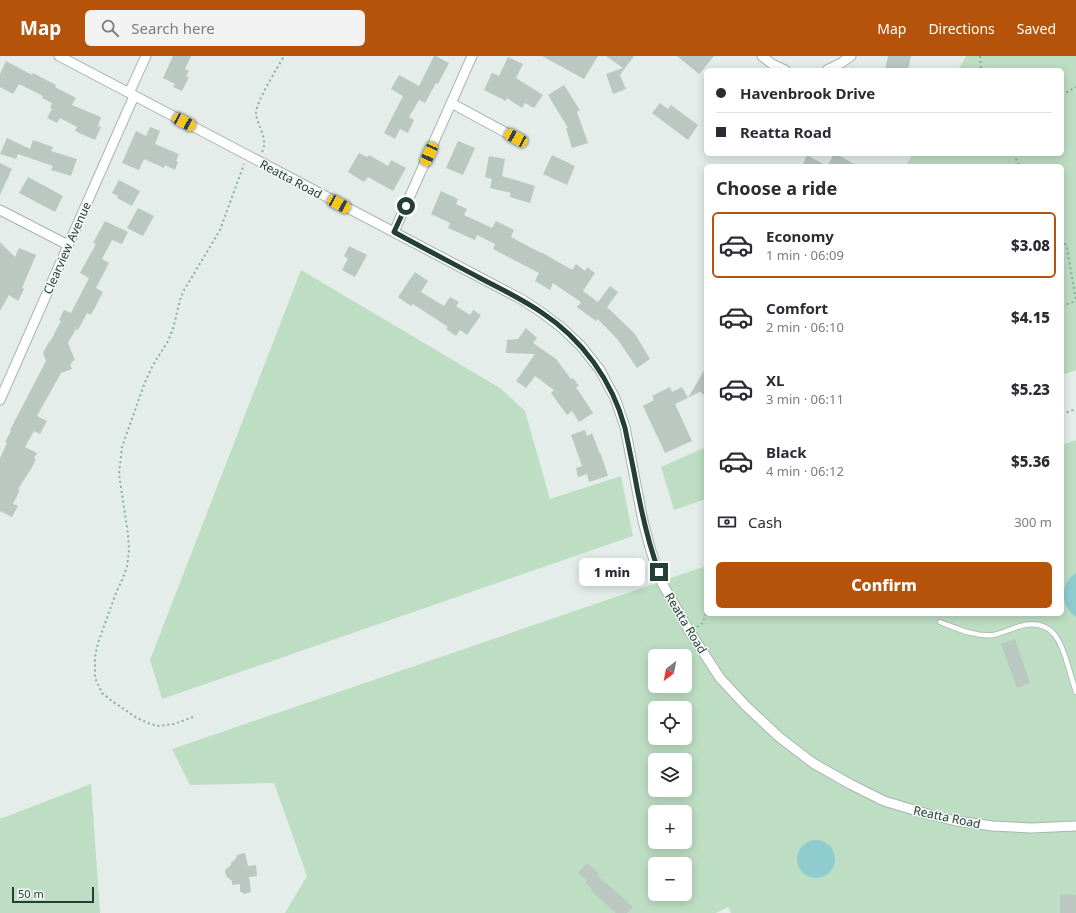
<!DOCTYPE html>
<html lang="en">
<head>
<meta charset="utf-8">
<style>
	:root { --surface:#fff; --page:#f2f2f3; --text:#2b2b33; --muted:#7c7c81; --line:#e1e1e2; --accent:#b45309 }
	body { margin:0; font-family:"Noto Sans",sans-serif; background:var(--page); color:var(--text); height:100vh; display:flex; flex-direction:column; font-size:15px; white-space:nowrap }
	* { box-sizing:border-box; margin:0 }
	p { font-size:13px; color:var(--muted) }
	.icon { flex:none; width:22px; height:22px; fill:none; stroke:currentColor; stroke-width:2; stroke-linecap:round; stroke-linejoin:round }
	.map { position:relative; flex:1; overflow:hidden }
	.details { position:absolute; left:704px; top:108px; width:360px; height:452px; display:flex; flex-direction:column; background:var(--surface); border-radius:6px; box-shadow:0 2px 10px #0003 }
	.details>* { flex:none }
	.guide { position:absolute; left:704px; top:12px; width:360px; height:88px; border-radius:6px; box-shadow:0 2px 10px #0003; display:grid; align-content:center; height:88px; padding:0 12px; background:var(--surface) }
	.needle { width:26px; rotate:212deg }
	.tools { position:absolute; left:648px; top:593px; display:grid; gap:8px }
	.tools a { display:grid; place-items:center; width:44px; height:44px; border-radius:6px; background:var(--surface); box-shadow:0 2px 10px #0003; font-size:20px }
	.scale { position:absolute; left:12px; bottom:10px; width:82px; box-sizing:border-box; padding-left:4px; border:2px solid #243f35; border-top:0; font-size:11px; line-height:14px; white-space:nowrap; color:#243f35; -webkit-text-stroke:3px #f5faf7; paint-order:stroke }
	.end { position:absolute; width:18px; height:18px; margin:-9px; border:5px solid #243f35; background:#fff; box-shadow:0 0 0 2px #fff }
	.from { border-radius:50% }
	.bubble { position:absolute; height:28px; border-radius:6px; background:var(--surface); box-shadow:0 2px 10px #0003; font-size:13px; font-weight:800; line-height:28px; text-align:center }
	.car { position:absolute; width:12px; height:24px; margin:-12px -6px; border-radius:5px; box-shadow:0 0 3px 1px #0007; background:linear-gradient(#f5c518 24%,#345 0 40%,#f5c518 0 76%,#345 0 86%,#f5c518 0) }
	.guide b { display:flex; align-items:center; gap:14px; height:38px; font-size:15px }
	.guide b+b { border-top:1px solid var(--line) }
	.guide i { width:10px; height:10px; background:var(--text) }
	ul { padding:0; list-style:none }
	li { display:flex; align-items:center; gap:12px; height:66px; margin:0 8px 6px; padding:0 4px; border:2px solid transparent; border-radius:6px }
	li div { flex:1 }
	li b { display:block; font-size:15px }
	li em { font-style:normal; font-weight:800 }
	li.on { border-color:var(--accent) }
	li>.icon { width:36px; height:36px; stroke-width:1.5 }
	h2 { padding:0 12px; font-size:18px; line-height:48px }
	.pay { display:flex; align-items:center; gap:10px; height:44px; padding:0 12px; font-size:15px }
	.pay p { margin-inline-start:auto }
	.action { display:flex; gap:8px; margin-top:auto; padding:8px 12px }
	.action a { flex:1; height:46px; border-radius:6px; background:var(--accent); color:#fff; font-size:16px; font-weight:800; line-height:46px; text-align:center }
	header { display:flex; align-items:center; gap:24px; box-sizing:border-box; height:56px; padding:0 20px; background:var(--accent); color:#fff }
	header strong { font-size:19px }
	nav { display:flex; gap:22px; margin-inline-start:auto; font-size:14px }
	.search { width:280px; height:36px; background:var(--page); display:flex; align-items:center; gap:10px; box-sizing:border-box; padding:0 14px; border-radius:6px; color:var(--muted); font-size:15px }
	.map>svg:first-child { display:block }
</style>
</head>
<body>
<header>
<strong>Map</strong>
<div class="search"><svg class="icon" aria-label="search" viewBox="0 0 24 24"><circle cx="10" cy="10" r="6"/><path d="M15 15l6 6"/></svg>Search here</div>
<nav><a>Map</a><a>Directions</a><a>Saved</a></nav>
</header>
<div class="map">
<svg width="1076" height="857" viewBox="0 0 1076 857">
	<rect width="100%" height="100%" fill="#e4ede9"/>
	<path fill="#bedec4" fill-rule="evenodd" d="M966,0H1076V314L1062,319V110H906L912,98H1062V14H958Z
		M301,214L500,332L525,355L550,443L621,420L633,480L162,643L150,604Z
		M1076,384V857H731L728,851L716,857H285L307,820L274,727L190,729L172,693L706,510V558H1062V389ZM655,600H685V630H655ZM655,652H685V682H655ZM655,704H685V734H655ZM655,756H685V786H655ZM655,808H685V838H655Z
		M706,391V443L674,454L661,411Z
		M91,728L100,857H0V763Z"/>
	<path fill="#8eccd0" d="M1076,517V561C1060,550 1059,527 1076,517Z
		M797 803a19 19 0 1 1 38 0a19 19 0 1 1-38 0Z"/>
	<path fill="#bac8c1" d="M173,0H191L185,13L189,15L186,20L189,21L182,35L173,31L175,28L163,22Z
		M434,0H436L449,7L438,28L436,27L425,47L419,44L409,61L414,64L408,77L400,73L395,83L384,77L403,40L391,33L399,19L419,30Z
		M542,0H598L584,23Z
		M606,0H634L620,19L626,33L613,38L606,18L623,12Z
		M677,0H714L699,18Z
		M888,0H911L908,14H885Z
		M508,1L523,8L516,22L543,39L534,52L525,47L522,52L507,42L506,45L484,34L492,17L499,20Z
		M6,5L32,19L33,17L56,29L55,31L76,42L72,49L101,61L98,70L101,71L95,84L75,75L77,71L60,62L57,67L47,62L52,53L50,52L52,47L42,42L43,40L19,28L13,38L0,31V18Z
		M564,29L580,54L577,56L588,87L572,92L566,72H568L548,39Z
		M660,47L668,53L671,49L698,69L688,84L652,57Z
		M150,71L160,75L155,88L179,98L176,105L178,106L175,114L165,109L164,112L144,103L139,114L122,107L136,75L146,80Z
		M7,82L30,93L33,84L53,91L51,95L77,103L71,120L51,114L53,110L18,98L16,103L0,98Z
		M458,85L475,92L463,119L446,112Z
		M359,97L367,101L369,99L388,110L391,104L406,112L393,135L368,121L364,126L348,116Z
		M834,98H836L858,110H827Z
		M552,99L575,110L567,129L543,118Z
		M807,99L827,110H802Z
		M489,100L505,103L502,120L535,130L530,147L510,141L511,137L490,132L492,123L485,121Z
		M0,107L12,113L0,139Z
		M28,121L63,140L55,156L19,137Z
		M119,124L140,135L132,150L117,142L118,140L112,137Z
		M441,135L458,143L456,148L467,153L464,159L492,172L496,165L514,174L511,181L541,197V196L572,214L576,208L585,215L587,211L595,217L583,235L598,246L610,230L618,236L607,251L635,278L650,303L637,312L618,284L598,263L596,265L577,251L581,246L553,227L550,234L535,225L539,217L493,193L495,188L477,179L475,184L448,172L450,167L431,158Z
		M138,152L154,160L143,180L127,172Z
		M105,165L128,176L122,188L112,184L102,203L109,207L96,232L103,236L91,259L87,257L78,274L76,273L68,287L75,304L71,306L72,308H70L72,313L61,317L37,360L47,365L40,378L34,375L25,391L37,397L34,402L36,403L31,413L18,433L20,434L13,448L18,450L12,461L0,455V402L7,387L5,386L11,375L10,374L46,305L43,297L49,286L51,284L61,265L59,264L64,254L71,257L89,222L80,217L96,188L93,187Z
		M0,186L15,201L19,192L36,199L22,232L24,233L18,245L9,239L0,255Z
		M349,190L367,199L355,221L342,214L348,203L344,200Z
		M415,216L428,225L421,236L444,250L450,241L459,246L456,250L470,259L473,254L481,259L467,279L460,274L456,280L446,273L448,271L413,248L411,250L398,241Z
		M526,272L537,282L533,287L556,303L571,323L573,322L579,330L576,331L593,357L579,366L572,355L567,359L551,337L554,334L535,320L526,332L516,325L535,298L506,297L507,284L518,283Z
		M706,311V340L700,336L675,348L692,385L665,397L643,350L654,344L652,340L670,331L672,336L682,331L688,342Z
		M585,374L587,380L592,377L600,398H601L608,420L589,426L587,418L578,421L576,412L582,410L571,379Z
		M1015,583L1030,627L1017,632L1001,588Z
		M245,797L248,810L256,809L257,820L249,821L251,836L244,838L240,835V828L232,829V825L226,820L225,814L231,809V807L237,801L236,800L240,798Z
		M587,807L599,817L597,819L633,851L627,857H616L591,835L592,833L585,827L587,825L578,817Z
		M1060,838L1076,839V857H1060Z"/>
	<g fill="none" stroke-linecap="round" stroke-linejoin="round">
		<g stroke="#a7b5af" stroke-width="6">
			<path id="service" d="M940,566C956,572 975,581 993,579C1004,577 1014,571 1025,569C1054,564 1062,588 1068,610C1071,619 1073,627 1076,636"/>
		</g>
		<g stroke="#a7b5af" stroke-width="11">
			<path id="minor" d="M59,0L521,243L541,256L562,272L581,290L600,314L615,342L625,371L643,465L651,495L662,527L690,576L720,622L746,650L779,681L813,707L850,728L884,745L924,757L956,765L993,770L1031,772L1076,770
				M762,0L772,8L785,14
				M827,14L841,7L851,0
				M129,37L146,0
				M451,47L516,82
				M0,154L68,189
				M394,176L472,0
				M0,344L134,40"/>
		</g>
		<path stroke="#86b09f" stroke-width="2" stroke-dasharray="2 3" stroke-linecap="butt" d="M980,0L981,14
			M1062,39L1076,31
			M262,96C269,82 257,71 256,57C256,46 278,11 284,0
			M1014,98L1019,110
			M1062,183L1067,191L1076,246
			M1062,250L1076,245
			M1062,358L1076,353
			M697,571L703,567L706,557
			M193,661L174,668L158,670L148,667L137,662L112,645L102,637L95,622V601L98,587L116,537L122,524L127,511L129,494L128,478L119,418L122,391L145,326L153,309L168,285L173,273L180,244L183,236L220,174L244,108"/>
		<use href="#service" stroke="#fff" stroke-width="4.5"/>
		<use href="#minor" stroke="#fff" stroke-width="9"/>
	</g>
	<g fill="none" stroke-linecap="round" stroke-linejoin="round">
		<path stroke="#243f35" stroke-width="5" d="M406,150L394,176C423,192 452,207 480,222C501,233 522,243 541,256C582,283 612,324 625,372C628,386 631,401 634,416C640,450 647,484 659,516"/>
	</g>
	<g text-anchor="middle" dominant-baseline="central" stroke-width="3" stroke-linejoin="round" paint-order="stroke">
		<g font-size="12" fill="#243f35" stroke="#f5faf7">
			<text transform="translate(291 123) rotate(28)">Reatta Road</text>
			<text transform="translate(67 192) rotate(-66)">Clearview Avenue</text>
			<text transform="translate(686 567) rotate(59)">Reatta Road</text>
			<text transform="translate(947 761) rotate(12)">Reatta Road</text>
		</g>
	</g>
</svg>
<div class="tools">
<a><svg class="needle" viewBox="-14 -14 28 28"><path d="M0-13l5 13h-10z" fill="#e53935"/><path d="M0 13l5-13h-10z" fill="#7c7c81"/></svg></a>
<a><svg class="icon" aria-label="locate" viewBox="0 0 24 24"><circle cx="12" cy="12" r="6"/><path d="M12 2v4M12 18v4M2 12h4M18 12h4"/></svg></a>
<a><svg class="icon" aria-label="layers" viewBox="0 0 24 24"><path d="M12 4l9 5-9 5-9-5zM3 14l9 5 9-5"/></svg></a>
<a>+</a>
<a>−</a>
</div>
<div class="scale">50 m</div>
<i class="end from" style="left:406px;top:150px"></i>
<i class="end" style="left:659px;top:516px"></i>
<div class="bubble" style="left:579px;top:502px;width:66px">1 min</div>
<i class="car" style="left:184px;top:66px;rotate:118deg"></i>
<i class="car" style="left:516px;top:82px;rotate:298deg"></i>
<i class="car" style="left:429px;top:98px;rotate:204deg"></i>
<i class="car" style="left:339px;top:148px;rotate:118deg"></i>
<div class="guide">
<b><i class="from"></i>Havenbrook Drive</b>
<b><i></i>Reatta Road</b>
</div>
<section class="details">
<h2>Choose a ride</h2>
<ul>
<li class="on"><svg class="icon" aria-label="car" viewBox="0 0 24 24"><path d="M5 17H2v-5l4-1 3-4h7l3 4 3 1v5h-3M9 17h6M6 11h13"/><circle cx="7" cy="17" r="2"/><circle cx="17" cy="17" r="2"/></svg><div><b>Economy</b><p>1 min · 06:09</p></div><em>$3.08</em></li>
<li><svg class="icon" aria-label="car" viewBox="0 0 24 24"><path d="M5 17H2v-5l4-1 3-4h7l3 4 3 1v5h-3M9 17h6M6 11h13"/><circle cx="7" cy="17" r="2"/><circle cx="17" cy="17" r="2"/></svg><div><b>Comfort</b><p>2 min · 06:10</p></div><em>$4.15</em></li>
<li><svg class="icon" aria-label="car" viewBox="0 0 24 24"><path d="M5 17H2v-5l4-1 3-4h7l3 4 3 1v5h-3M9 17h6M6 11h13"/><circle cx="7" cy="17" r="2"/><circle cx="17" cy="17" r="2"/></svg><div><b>XL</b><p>3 min · 06:11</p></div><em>$5.23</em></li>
<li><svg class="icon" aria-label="car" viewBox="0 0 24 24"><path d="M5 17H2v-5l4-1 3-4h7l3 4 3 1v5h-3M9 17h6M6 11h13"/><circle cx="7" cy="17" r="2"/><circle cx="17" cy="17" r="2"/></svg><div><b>Black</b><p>4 min · 06:12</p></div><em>$5.36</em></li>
</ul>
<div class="pay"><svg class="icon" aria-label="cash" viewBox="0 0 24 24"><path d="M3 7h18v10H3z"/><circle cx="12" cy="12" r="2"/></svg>Cash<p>300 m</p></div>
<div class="action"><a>Confirm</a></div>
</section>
</div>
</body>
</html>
